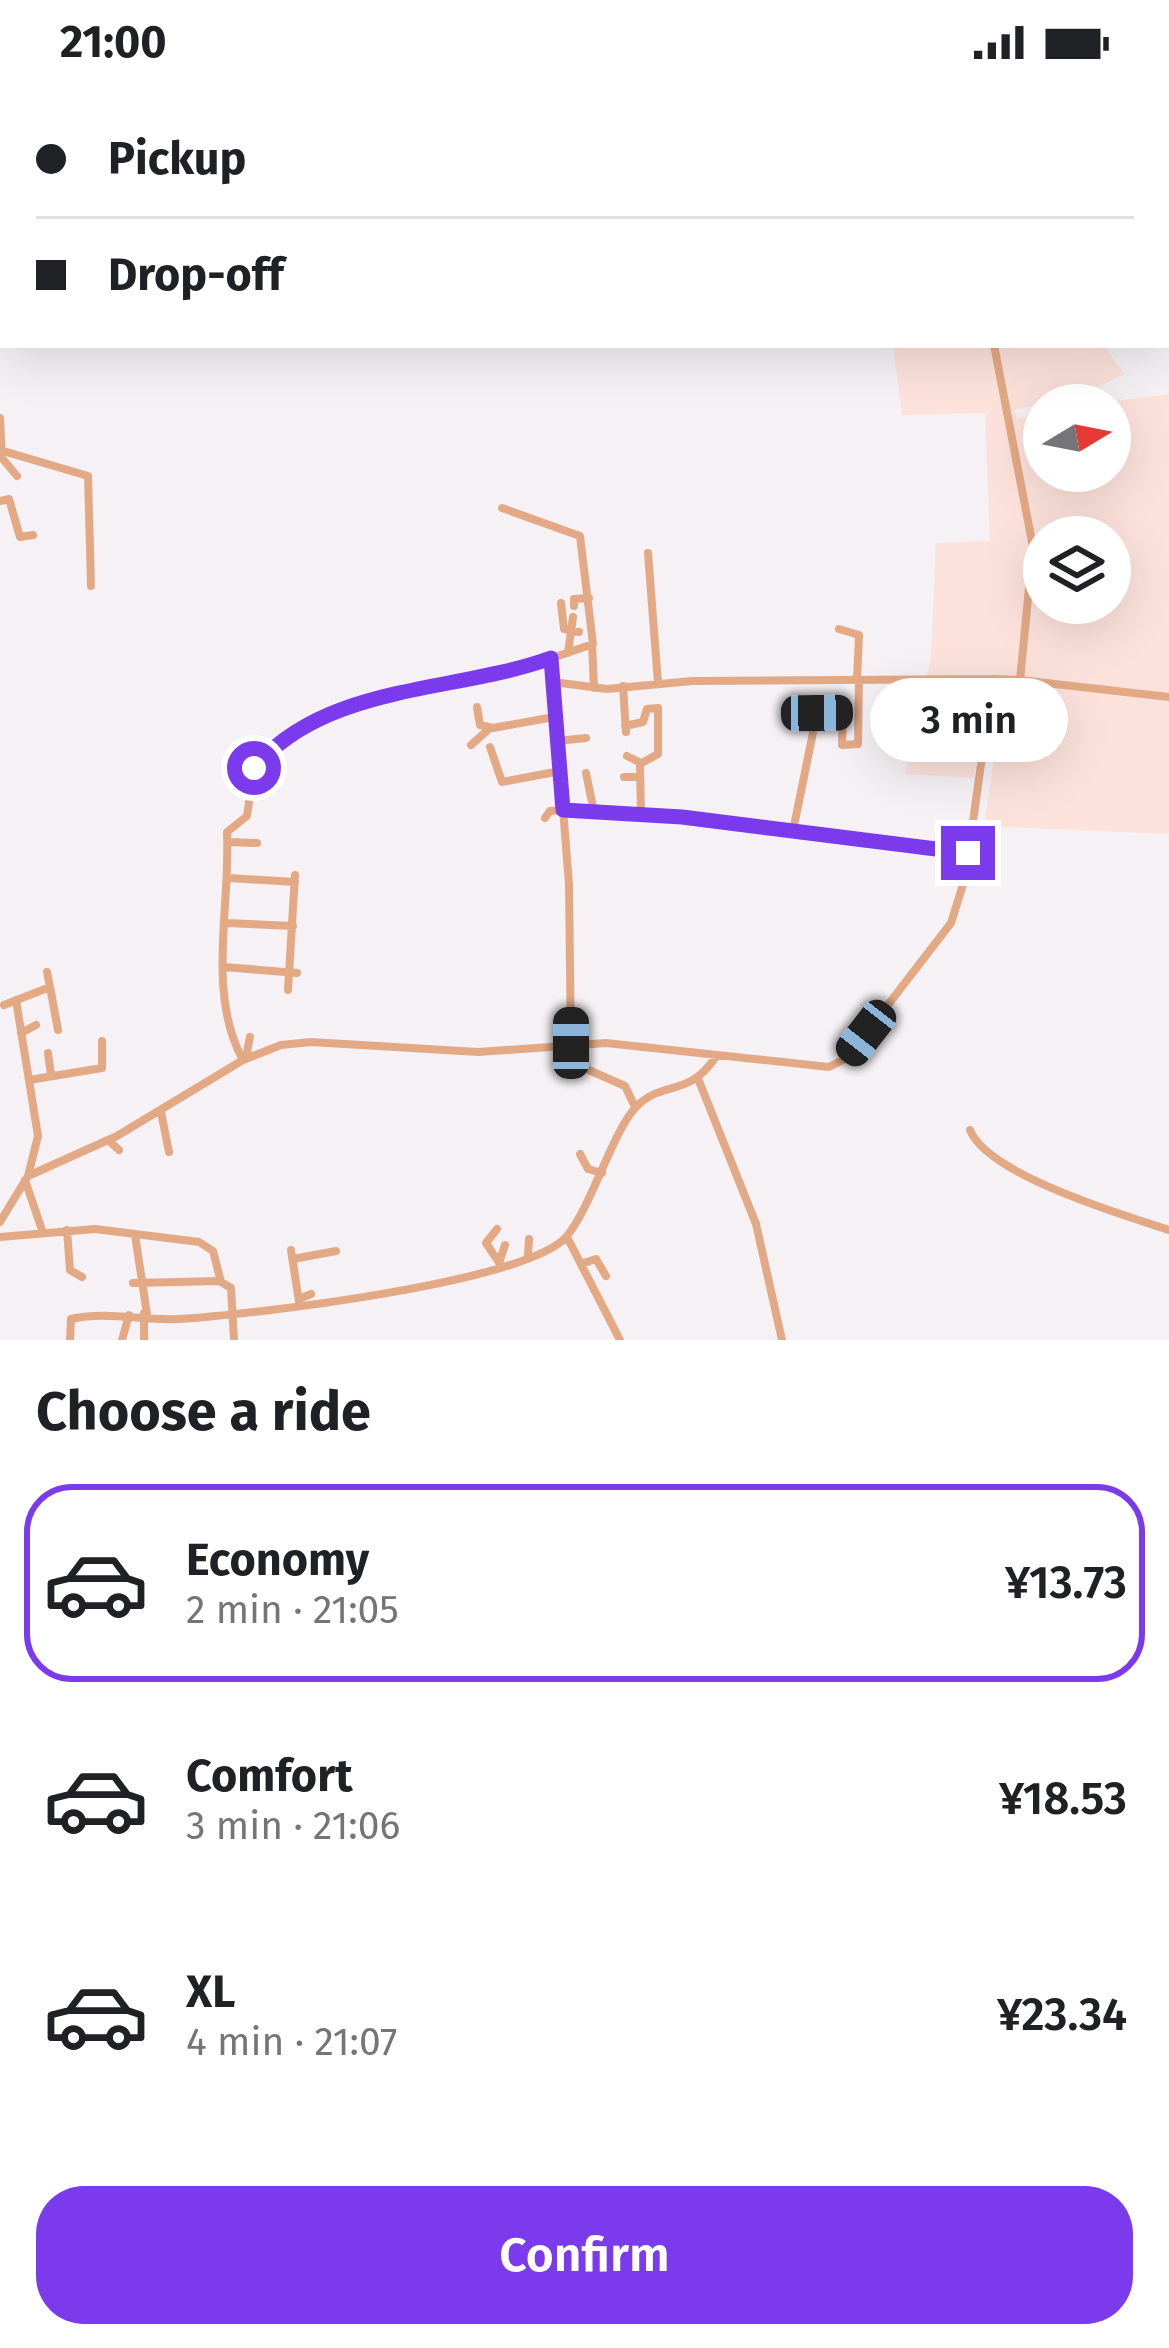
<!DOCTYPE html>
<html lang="en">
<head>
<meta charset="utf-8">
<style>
	:root { --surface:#fff; --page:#f6f6f6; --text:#202124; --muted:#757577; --line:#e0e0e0; --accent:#7c3aed }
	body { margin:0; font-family:"Fira Sans",sans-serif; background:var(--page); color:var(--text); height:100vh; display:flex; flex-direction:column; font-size:45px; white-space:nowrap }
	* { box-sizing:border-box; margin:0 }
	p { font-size:39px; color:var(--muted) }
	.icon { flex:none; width:66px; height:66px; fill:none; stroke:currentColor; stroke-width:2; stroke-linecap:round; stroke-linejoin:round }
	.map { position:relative; height:1256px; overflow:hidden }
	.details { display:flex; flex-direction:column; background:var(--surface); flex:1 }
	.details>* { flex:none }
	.hud { position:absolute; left:0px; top:0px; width:1170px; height:264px; box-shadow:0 12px 48px #0002; display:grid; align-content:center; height:264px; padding:0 36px; background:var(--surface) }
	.needle { width:78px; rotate:80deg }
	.tools { position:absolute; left:1023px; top:300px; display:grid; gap:24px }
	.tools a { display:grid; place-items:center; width:108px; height:108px; border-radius:50%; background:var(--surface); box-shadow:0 12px 48px #0002; font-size:60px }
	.end { position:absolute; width:54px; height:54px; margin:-27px; border:15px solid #7c3aed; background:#fff; box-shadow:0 0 0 6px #fff }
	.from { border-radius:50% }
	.bubble { position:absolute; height:84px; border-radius:42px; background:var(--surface); box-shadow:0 12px 48px #0002; font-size:39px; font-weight:600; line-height:84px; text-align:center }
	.car { position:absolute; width:36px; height:72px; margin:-36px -18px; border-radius:15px; box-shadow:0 0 9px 3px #0007; background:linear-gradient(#222 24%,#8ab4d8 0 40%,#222 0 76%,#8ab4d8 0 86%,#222 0) }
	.hud b { display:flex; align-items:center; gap:42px; height:114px; font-size:45px }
	.hud b+b { border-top:3px solid var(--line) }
	.hud i { width:30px; height:30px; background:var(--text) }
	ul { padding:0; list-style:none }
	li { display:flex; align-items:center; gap:36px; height:198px; margin:0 24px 18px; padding:0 12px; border:6px solid transparent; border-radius:48px }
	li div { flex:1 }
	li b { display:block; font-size:45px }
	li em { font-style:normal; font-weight:600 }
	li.on { border-color:var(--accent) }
	li>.icon { width:108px; height:108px; stroke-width:1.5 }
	h2 { padding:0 36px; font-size:54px; line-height:144px }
	.primary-button { display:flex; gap:24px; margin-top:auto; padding:24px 36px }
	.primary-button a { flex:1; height:138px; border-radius:48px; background:var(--accent); color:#fff; font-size:48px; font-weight:600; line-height:138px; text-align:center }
	.status { display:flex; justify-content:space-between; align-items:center; height:84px; padding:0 60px; background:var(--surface); direction:ltr }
	.status svg { height:33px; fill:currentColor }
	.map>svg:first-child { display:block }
</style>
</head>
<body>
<div class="status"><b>21:00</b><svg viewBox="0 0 49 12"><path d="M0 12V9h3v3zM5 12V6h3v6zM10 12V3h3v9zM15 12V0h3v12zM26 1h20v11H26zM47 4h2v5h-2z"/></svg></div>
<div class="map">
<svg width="1169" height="1256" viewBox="0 0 1169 1256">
	<rect width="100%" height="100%" fill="#f5f1f5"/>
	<path fill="#fce2db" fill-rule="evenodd" d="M893,261H1104L1124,290L1084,310L1015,326L1017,335L1044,329V387H1110V321H1084L1169,310V750L984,742L1005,603H988L974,694L905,690L931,574L936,459L990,457L985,329L902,331ZM1044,453H1110V519H1044Z"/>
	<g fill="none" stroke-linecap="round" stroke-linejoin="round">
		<path stroke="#e3a985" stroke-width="8" d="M957,0V3
			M539,3V0
			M814,3V0
			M0,334L2,374L17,392
			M0,366L88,392L91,502
			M0,417L9,415L20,453L33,451
			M648,469L658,599
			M561,519L564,545L579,548
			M574,522V515L589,514
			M839,545L859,551L857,595
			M592,560L594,604
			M568,569L573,533
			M551,574L569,800L571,967L582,983L625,1002L635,1023
			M1020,596L1169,613
			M553,598L607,605L692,597L993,595
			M623,602L626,648
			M477,623L480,641L493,644L554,633
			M625,642L643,638L647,625L658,624V670L640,680L641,731
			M557,657L586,654
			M471,661L489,645
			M490,663L502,698L560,687
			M627,672L641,679
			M586,689L594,728
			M624,693H640
			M545,734L550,727L563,726L682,733L968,769
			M793,747L817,629H843L842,661L858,660L859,595
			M228,758L257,759
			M229,794L295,798
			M227,839L293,842
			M224,883L297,889
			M47,888L50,903
			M288,906L295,791
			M16,916L38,1052L28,1092
			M4,921L50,903L58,946
			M21,949L36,941
			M48,969L51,991
			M246,973L250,953
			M243,976C206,909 231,821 227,748L247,732L254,684L292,651L369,614L517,586L593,560L580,452L502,424
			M29,996L102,984V957
			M699,997L756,1140L782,1256
			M161,1028L169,1068
			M970,1046C988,1091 1123,1131 1169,1146
			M108,1056L119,1066
			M580,1070L588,1085L602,1089
			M25,1096L42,1146
			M0,1138L28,1092L117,1052L243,976L281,961L311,958L478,968L606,959L829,983L847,974L951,839L965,794L993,595L1020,596L1033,463L994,261
			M497,1145L486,1159L502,1183
			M67,1146L70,1186L82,1193
			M135,1151L147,1230
			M0,1153L95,1145L199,1158L213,1167L221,1198L231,1204L234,1256
			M567,1153L620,1256
			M291,1166L299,1218
			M528,1171L529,1155
			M293,1175L336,1167
			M499,1179L505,1161
			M581,1180L596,1175L606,1192
			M133,1199L220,1197
			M299,1215L311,1210
			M70,1256L71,1235C108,1227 142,1237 179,1235C247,1231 528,1199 567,1152C592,1121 613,1047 636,1023C663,995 689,1015 717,971
			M122,1256L129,1231
			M144,1256V1229"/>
	</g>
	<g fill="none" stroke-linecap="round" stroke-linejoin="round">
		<path stroke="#7c3aed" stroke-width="15" d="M254,684C326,599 455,609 551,574L563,726L682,733L968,769"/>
	</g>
</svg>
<div class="tools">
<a><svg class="needle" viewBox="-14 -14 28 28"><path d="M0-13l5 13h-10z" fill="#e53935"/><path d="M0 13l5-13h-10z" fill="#757577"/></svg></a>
<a><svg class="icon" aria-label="layers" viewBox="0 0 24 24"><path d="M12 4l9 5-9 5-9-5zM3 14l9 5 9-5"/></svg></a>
</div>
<i class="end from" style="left:254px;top:684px"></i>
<i class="end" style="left:968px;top:769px"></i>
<div class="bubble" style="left:870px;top:594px;width:198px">3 min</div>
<i class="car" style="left:817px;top:629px;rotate:89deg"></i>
<i class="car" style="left:866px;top:949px;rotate:218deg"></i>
<i class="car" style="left:571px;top:959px;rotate:0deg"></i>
<div class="hud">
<b><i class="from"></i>Pickup</b>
<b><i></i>Drop-off</b>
</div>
</div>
<section class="details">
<h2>Choose a ride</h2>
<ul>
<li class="on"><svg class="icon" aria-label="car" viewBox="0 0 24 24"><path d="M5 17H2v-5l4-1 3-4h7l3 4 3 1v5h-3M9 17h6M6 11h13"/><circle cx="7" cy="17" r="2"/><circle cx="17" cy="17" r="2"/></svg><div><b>Economy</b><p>2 min · 21:05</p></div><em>¥13.73</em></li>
<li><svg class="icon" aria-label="car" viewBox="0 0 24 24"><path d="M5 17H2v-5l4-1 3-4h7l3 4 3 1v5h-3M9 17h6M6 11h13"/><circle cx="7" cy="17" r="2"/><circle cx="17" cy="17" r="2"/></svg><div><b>Comfort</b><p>3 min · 21:06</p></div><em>¥18.53</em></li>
<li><svg class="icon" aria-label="car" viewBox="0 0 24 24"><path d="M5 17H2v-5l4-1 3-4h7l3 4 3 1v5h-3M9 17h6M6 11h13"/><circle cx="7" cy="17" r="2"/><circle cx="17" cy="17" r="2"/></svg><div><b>XL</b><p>4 min · 21:07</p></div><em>¥23.34</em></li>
</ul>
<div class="primary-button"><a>Confirm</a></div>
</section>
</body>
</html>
